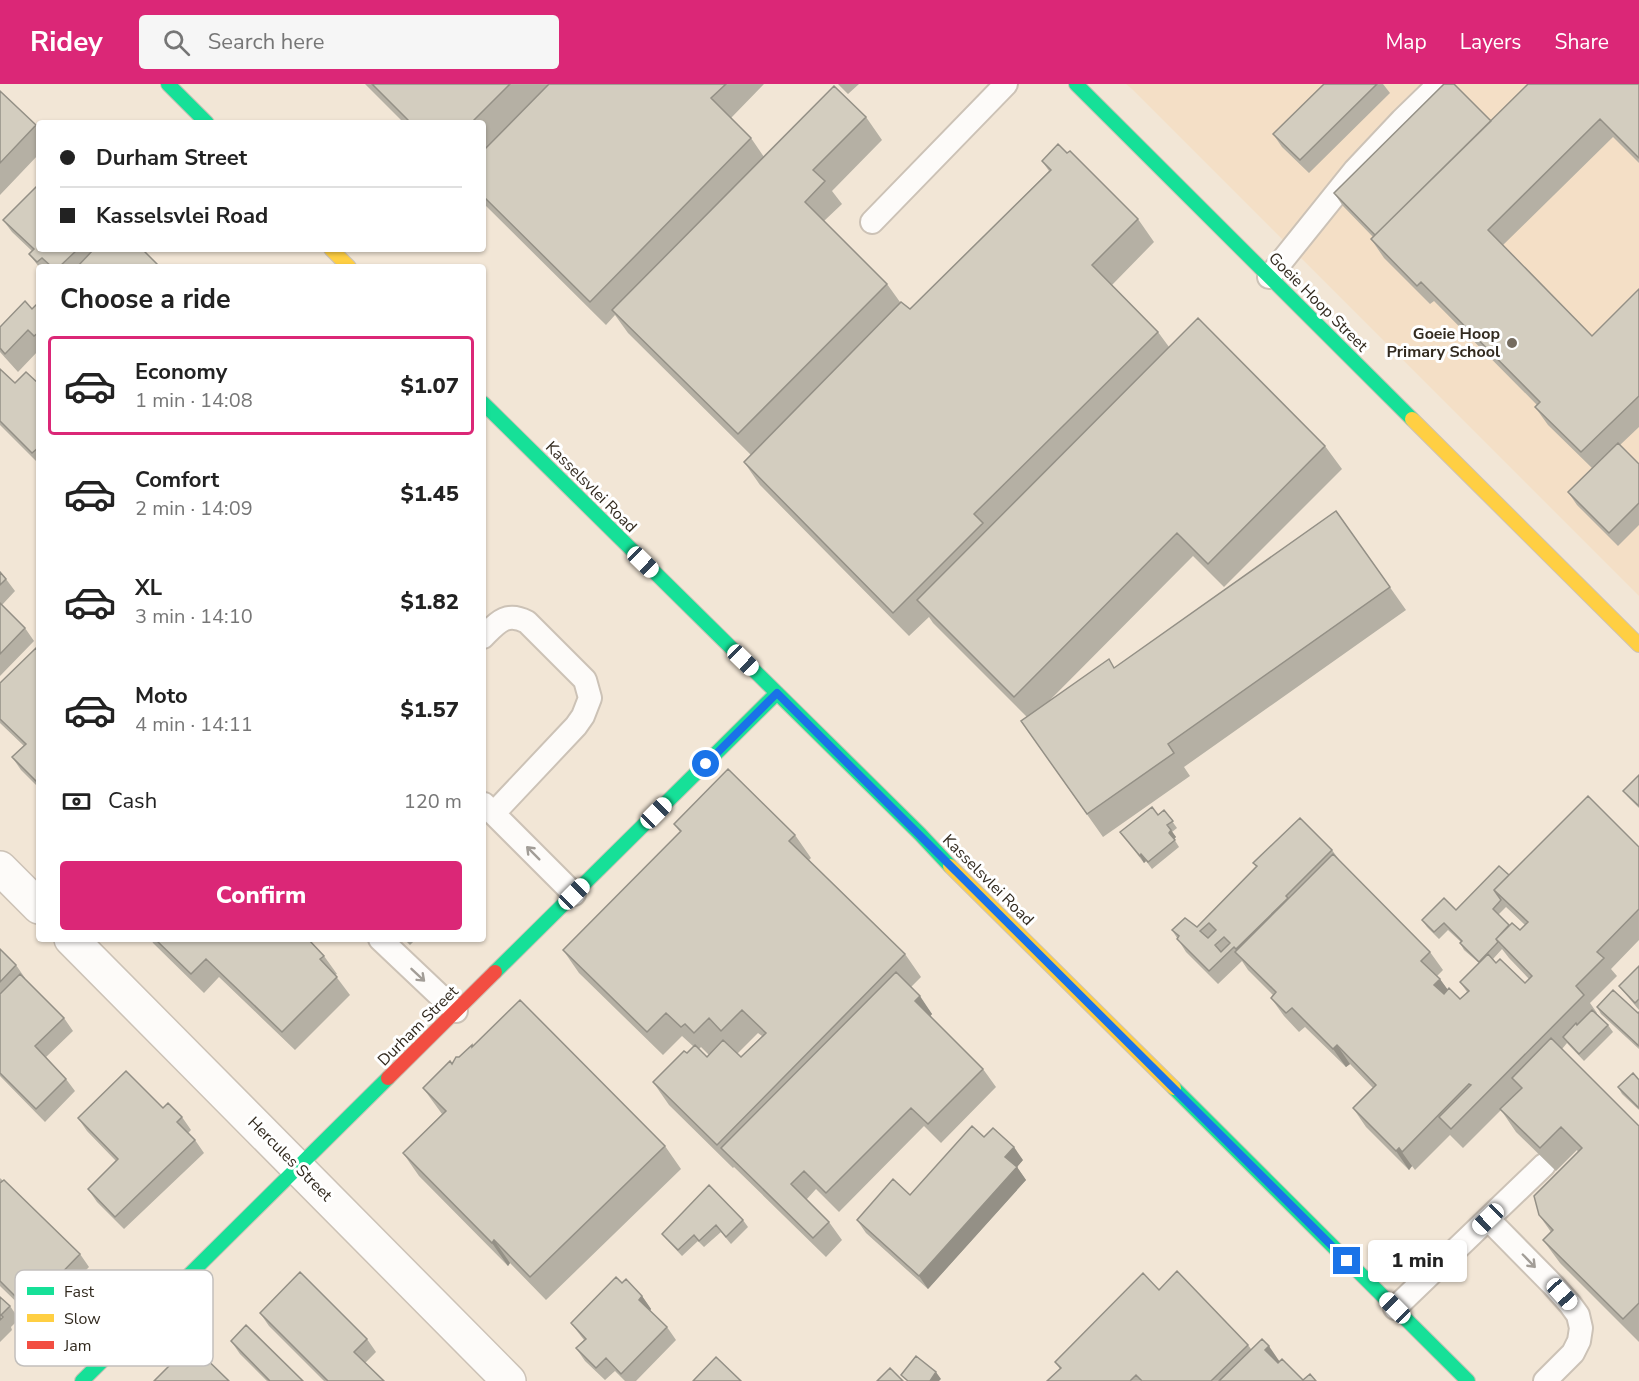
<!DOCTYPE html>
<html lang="en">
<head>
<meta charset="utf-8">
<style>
	:root { --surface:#fff; --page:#f6f6f6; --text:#222; --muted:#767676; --line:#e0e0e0; --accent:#db2777 }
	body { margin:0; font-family:"Nunito Sans",sans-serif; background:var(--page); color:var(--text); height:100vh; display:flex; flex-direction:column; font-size:22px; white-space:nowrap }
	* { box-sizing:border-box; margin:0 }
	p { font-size:20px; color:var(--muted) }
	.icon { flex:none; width:33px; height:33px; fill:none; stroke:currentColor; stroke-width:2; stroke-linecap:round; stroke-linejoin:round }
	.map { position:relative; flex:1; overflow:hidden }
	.sheet { position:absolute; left:36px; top:180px; width:450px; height:678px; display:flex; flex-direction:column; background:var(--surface); border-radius:6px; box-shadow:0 2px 4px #0004 }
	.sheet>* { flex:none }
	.banner { position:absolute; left:36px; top:36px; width:450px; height:132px; border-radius:6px; box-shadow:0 2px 4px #0004; display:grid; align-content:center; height:132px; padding:0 24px; background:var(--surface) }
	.end { position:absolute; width:27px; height:27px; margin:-14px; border:8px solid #1a73e8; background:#fff; box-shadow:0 0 0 3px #fff }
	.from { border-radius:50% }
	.bubble { position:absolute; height:42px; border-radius:6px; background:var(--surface); box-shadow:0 2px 4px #0004; font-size:20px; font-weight:800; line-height:42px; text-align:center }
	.car { position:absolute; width:18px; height:36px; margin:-18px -9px; border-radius:8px; box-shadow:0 0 4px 2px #0007; background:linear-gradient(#fff 24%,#345 0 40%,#fff 0 76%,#345 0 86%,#fff 0) }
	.banner b { display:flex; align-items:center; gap:21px; height:57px; font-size:22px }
	.banner b+b { border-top:2px solid var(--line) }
	.banner i { width:15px; height:15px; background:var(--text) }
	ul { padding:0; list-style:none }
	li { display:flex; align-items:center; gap:18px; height:99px; margin:0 12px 9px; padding:0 12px; border:3px solid transparent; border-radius:6px }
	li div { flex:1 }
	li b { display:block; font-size:22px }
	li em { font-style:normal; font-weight:800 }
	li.active { border-color:var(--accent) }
	li>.icon { width:54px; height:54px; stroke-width:1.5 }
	h2 { padding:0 24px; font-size:27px; line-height:72px }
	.pay { display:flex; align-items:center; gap:15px; height:66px; padding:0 24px; font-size:22px }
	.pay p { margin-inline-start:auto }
	.cta { display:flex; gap:12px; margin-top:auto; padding:12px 24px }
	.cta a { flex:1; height:69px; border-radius:6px; background:var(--accent); color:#fff; font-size:24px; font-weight:800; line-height:69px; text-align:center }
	header { display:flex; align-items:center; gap:36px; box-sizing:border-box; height:84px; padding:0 30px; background:var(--accent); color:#fff }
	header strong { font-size:28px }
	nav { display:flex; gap:33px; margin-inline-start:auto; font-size:21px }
	.search { width:420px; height:54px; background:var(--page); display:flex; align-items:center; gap:15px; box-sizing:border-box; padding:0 21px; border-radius:6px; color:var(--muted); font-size:22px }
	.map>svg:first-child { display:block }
</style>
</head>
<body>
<header>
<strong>Ridey</strong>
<div class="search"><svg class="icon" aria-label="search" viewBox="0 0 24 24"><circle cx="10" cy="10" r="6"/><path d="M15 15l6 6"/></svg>Search here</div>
<nav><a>Map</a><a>Layers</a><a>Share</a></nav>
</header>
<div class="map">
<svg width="1639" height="1297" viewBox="0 0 1639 1297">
	<rect width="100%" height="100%" fill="#f2e6d6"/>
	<path fill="#f4dfc6" d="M1126,0H1639V512L1132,5Z"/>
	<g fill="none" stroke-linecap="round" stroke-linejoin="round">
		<g stroke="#ccc2b6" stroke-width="26">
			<path id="lane" d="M872,138L1006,0
				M1269,193L1355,86L1402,36L1439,0
				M483,553C497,539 506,527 527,538L585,596L590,614L583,632L576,642L494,729
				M484,720L574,810
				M380,855L456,927
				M1488,1135L1553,1201L1570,1220L1578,1231L1581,1244L1579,1257L1573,1269L1545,1297
				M1395,1224L1544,1081"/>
		</g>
		<g stroke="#ccc2b6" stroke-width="36">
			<path id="street" d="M0,784L39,823
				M71,855L509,1297"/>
		</g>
		<g stroke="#ccc2b6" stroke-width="16">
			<path id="fast" d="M168,0L207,39
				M1076,0L1412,335
				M483,319L920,750L950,782
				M495,888L777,609
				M1174,1004L1468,1297
				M82,1297L388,994"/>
		</g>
		<g stroke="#ccc2b6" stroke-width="16">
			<path id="slow" d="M331,165L349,183
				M1412,335L1639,561
				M950,782L1174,1004"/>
		</g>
		<g stroke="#ccc2b6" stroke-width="16">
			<path id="jam" d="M388,994L495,888"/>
		</g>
		<use href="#lane" stroke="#fdfbf9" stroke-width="22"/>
		<use href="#street" stroke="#fdfbf9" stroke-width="33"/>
		<use href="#fast" stroke="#16e098" stroke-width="14"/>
		<use href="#slow" stroke="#ffcf43" stroke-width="14"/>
		<use href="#jam" stroke="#f24e42" stroke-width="14"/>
	</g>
	<path fill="#b5b0a4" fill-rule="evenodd" d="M365,0H549L483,67V39H404Z
		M549,0H764L731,34L751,54L764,73L866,33L882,56L832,107L842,120L824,137L887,200L900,218L910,225L1049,87L1042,77L1067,69L1138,135L1154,158L1112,201L1158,248L1169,263L1325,362L1342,385L1224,503L1193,472L1049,617L1115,584L1336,427L1406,526L1184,683L1190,692L1103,753L1021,637L1027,633L933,539L929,533L909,552L760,401L744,378L751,371L628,249L615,231L606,241L483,119V67Z
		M838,0H859L848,10Z
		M1324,0H1383L1390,9L1309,89L1282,63L1273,50Z
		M1639,0V79L1613,53L1503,161L1592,252L1639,205V343L1620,361L1639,380V441L1618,462L1577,421L1568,408L1592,384L1548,341L1535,323L1537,321L1434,217L1430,220L1384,174L1371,155L1373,153L1343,122L1334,109L1491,37Z
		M0,7L36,41L39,46V70L0,111Z
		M3,136L39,165H142L160,183H39L29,170L32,167L12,148Z
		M39,218V266L18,288L0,268V243L32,225Z
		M0,285L15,299L39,300V380L0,341Z
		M0,488L6,495L15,507L2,521L25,544L34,557L0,592Z
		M39,567V704L21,686L12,673L24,662L0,639V599Z
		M1639,691V724L1628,713L1623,707Z
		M1164,726L1177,744L1172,748L1176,753L1174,755L1179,763L1152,785L1146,777L1144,779L1120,748L1158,731Z
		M674,740L795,751L811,774L809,776L905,870L921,893L911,903L932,930L930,932L983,985L996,1003L941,1059L924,1042L839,1128L816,1105L806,1116L829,1138L842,1156L826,1173L734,1083L733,1084L669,1021L653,998L694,963L682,952L663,971L579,889L563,866L680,748ZM758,949L762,952L741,973L737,970ZM701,963L709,971L707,973L699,965Z
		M1639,763V856L1611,885L1617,892L1590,919L1597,929V930L1608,941L1613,948L1584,977L1567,959L1562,965L1639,1042V1258L1560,1179L1543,1156L1551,1148L1539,1131L1578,1068L1577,1066L1556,1087L1516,1048L1501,1026L1463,1064L1450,1051L1415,1086L1412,1082L1409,1086L1366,1043L1353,1024L1373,1004L1350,980L1346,983L1305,943L1299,948L1284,932L1271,914L1273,911L1248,886L1242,877L1218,900L1186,868L1172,846L1197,843L1256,783L1253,779L1332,766L1340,777L1430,868L1443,886L1437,892L1448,906L1460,915L1467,908L1460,898L1479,879L1464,866L1460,859L1461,858L1448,846L1439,855L1427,843L1422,836L1456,826L1509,791ZM1506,823L1525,841L1520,846L1509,841L1498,831ZM1502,865L1509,874L1529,895L1525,899L1496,879L1493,875Z
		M151,855H308L324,872L337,890L335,891L350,911L295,966L219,893L204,909L153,859Z
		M404,855H416L410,861Z
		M0,865L16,881L25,894L24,895L64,934L73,947L46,973L66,995L75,1007L45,1038L0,992Z
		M1639,882V926L1619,902Z
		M1597,923L1638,929L1639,928V965L1601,930Z
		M473,963L665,1062L681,1085L546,1216L510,1179L508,1182L419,1092L403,1069L442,1030L423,1004Z
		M1639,996V1026L1622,1010L1618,1003Z
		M163,1024L182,1033L191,1046L188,1049L195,1056L204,1069L124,1145L97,1118L88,1105L116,1077L87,1047L78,1034Z
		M1023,1076L1017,1083L1026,1096L928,1205L866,1149L857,1136L910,1111Z
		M0,1094L80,1170L89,1183L58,1215L60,1219L43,1236L40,1233L36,1237L0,1202Z
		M743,1136L748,1143L731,1160L721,1148L704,1163L698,1157L682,1172L667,1156L662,1150Z
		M622,1199L642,1212L651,1225L650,1227L667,1243L676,1256L636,1297H625L615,1287L605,1296L585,1277L576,1264L584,1256L571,1239Z
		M1159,1206L1248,1261L1251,1265L1279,1277L1303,1296L1316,1297H1047L1060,1285L1055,1278Z
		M0,1213L10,1222L19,1235L11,1243L12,1246L0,1258Z
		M260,1229L367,1255L376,1268L365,1279L384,1297H324L269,1242Z
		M231,1257L303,1297H267L240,1270Z"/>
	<path fill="#949086" d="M1171,746L1176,753L1173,756L1169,749Z
		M1141,770L1146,777L1144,779L1140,772Z
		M1440,895L1453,913L1447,920L1434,901Z
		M920,912L932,930L928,935L915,917Z
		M1337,961L1350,980L1346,983L1333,965Z
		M1014,1063L1023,1076L1017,1083L1026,1096L928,1205L919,1192L1005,1073Z
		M1399,1064L1412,1082L1409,1086L1396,1067Z
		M494,1156L510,1179L508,1182L492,1159Z
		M642,1212L651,1225L648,1229L639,1216Z
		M31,1220L40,1233L36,1237L27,1224Z
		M1269,1262L1282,1281L1278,1285L1265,1266Z
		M936,1288L941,1295L939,1297H930Z"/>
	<path fill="#d3cdbf" stroke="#949086" stroke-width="1.5" fill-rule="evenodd" d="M372,0H510L471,39H411Z
		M549,0H726L711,14L751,54L590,218L483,112V67Z
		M1324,0H1377L1300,76L1273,50Z
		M1444,0H1454L1491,37L1375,151L1334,109Z
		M1528,0H1639V74L1600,35L1488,146L1592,252L1639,205V312L1581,368L1535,323L1540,318L1421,198L1417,202L1371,155Z
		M834,2L866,33L813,86L825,97L805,118L887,200L738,350L612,226Z
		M0,7L36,41L0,79Z
		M1058,60L1067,69L1070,67L1138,135L1092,181L1158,248L974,430L983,439L893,529L744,378L901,218L910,225L1051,86L1042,77Z
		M39,100V165H78L59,183H52L42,174L37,178L29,170L34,165L3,136Z
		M94,165H142L160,183H77Z
		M25,217L32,225L39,218V248L34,252L28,246L5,270L0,264V243Z
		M1198,234L1325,362L1208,480L1177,449L1014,613L917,516Z
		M0,285L15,299L26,288L39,300V363L32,369L0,337Z
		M1618,359L1639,380V419L1609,449L1568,408Z
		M1336,427L1390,503L1168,660L1174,669L1087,730L1021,637L1109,575L1114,584Z
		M0,488L6,495L0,501Z
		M0,519L25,544L0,570Z
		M36,564L39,567V695L37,698L12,673L26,660L0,635V599Z
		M728,685L795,751L789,757L905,870L717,1061L653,998L684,967L687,969L695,961L707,973L723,956L741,973L766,949L742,926L721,947L709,934L694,949L685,940L681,943L666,929L647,948L563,866L681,747L674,740Z
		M1639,691V722L1623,707Z
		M1588,712L1639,763V825L1597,868L1604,874L1576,902L1584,911L1451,1045L1439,1033L1471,1001L1469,1000L1402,1068L1399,1064L1396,1067L1353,1024L1376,1001L1337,961L1333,965L1292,924L1286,929L1271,914L1276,908L1235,868L1333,770L1430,868L1421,877L1440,895L1434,901L1444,910L1449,904L1460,915L1469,907L1460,898L1488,870L1496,879L1500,875L1525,899L1532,892L1496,855L1512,839L1520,846L1528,838L1494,806Z
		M1152,723L1158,731L1164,726L1173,737L1167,741L1171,746L1169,749L1175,756L1148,778L1141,770L1140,772L1120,748Z
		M1300,734L1332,766L1286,812L1288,814L1236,865L1234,863L1209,887L1177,855L1179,852L1172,846L1185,834L1197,843L1257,782L1253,779ZM1209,839L1216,846L1208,854L1200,847ZM1224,853L1230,859L1221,868L1215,861Z
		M1499,782L1509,791L1494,806L1501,816L1493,825L1509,841L1496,855L1498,858L1479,878L1460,859L1462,857L1444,839L1434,848L1422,836L1444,814L1456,826Z
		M155,855H308L324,872L320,875L337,893L282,948L206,875L191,890Z
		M0,865L16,881L0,898Z
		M1639,882V915L1635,919L1619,902Z
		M896,888L920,912L915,917L983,985L928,1040L911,1024L826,1109L804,1087L791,1100L829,1138L813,1154L721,1064Z
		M20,890L64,934L35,962L66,995L36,1025L0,989V910Z
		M1613,906L1638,929L1639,928V962L1597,923Z
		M520,916L665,1062L530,1193L494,1156L492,1159L403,1069L446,1027L423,1004L450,977L452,980L456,973H459L472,961V963Z
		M1592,926L1608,941L1579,970L1563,953L1576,939L1577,941Z
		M1551,954L1639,1042V1219L1623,1235L1543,1156L1553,1146L1539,1131L1534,1112L1582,1064L1561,1043L1540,1064L1500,1025L1522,1004L1512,994Z
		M126,987L163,1024L168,1019L182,1033L177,1038L195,1056L115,1133L88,1105L118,1075L78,1034Z
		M1633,989L1639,996V1024L1618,1003Z
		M972,1042L984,1053L993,1044L1014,1063L1005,1073L1017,1083L919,1192L857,1136L893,1095L910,1111Z
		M4,1096L80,1170L48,1203L51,1206L34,1223L31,1220L27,1224L0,1197V1099Z
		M709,1101L743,1136L726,1153L716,1141L699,1157L694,1151L678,1166L662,1150Z
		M1177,1187L1248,1261L1211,1297H1142L1136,1291L1130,1297H1047L1061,1284L1055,1278L1143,1189L1159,1206Z
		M300,1188L367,1255L354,1268L384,1297H328L260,1229Z
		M616,1193L622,1199L626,1195L642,1212L639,1216L667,1243L621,1290L606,1274L596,1284L576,1264L586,1255L571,1239Z
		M0,1213L10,1222L1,1231L3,1233L0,1236Z
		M246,1241L303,1297H270L231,1257Z
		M1262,1255L1269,1262L1265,1266L1278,1279L1282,1275L1303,1296L1310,1290L1316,1297H1219Z
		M191,1260L229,1297H154Z
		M916,1272L936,1288L930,1297H908L901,1291Z
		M716,1273L741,1297H693Z
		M890,1284L903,1297H877Z"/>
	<defs><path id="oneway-shaft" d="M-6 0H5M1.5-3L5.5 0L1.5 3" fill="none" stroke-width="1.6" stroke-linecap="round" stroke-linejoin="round" transform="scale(1.5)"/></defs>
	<g stroke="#a29d97">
		<use href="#oneway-shaft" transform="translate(533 769) rotate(-135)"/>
		<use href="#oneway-shaft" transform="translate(418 891) rotate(43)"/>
		<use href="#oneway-shaft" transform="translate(1529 1177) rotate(46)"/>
	</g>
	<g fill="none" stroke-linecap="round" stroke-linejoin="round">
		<path stroke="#1a73e8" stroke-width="8" d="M706,680L777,609L1347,1177"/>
	</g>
	<circle fill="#756c5f" stroke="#fff" stroke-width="2" cx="1512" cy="259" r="6"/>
	<g text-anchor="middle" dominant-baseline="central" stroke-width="6" stroke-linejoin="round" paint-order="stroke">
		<g font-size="16" fill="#322a1f" stroke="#fff">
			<text transform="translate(1318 218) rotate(45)">Goeie Hoop Street</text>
			<text transform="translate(591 403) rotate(45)">Kasselsvlei Road</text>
			<text transform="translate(988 796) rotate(45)">Kasselsvlei Road</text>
			<text transform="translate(418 942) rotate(-45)">Durham Street</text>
			<text transform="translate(290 1075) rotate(45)">Hercules Street</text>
		</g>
		<g font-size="16" font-weight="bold" fill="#322a1f" stroke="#fff" text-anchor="end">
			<text x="1500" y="250">Goeie Hoop<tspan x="1500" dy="18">Primary School</tspan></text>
		</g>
	</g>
	<rect x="15" y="1186" width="198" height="96" rx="9" fill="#fff" stroke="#c2bfbc" stroke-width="1.5"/>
	<rect x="27" y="1203" width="27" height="8" fill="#16e098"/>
	<rect x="27" y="1230" width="27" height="8" fill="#ffcf43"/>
	<rect x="27" y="1257" width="27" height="8" fill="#f24e42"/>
	<g font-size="16" fill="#322a1f">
		<text x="64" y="1213">Fast</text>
		<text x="64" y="1240">Slow</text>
		<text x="64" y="1267">Jam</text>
	</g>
</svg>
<i class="end from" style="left:706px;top:680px"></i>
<i class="end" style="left:1347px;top:1177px"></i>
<div class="bubble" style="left:1368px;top:1156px;width:99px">1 min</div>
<i class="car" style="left:643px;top:478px;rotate:134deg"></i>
<i class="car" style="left:743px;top:576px;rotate:134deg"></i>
<i class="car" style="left:656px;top:729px;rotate:45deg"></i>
<i class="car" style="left:574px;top:810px;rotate:45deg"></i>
<i class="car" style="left:1488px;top:1135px;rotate:226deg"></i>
<i class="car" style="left:1562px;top:1210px;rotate:138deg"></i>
<i class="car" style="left:1395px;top:1224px;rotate:315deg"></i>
<div class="banner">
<b><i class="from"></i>Durham Street</b>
<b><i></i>Kasselsvlei Road</b>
</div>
<section class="sheet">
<h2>Choose a ride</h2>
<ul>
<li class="active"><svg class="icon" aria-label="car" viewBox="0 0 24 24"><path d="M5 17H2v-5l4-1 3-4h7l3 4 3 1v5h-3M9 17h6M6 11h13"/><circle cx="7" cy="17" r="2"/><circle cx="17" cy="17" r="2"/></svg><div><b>Economy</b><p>1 min · 14:08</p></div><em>$1.07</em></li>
<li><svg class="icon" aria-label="car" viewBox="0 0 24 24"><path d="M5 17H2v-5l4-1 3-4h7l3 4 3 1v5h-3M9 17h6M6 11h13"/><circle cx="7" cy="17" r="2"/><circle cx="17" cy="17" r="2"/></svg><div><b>Comfort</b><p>2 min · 14:09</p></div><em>$1.45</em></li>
<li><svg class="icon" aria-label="car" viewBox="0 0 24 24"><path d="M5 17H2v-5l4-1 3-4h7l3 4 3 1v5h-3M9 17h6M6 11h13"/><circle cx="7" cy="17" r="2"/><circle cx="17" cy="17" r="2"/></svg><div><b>XL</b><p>3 min · 14:10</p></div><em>$1.82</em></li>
<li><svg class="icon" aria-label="car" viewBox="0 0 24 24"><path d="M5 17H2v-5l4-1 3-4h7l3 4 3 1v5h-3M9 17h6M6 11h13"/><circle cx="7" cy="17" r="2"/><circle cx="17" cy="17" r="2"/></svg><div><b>Moto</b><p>4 min · 14:11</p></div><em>$1.57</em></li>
</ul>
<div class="pay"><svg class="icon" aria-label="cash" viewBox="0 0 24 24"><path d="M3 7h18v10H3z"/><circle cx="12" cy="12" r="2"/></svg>Cash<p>120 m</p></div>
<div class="cta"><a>Confirm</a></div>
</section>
</div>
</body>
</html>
